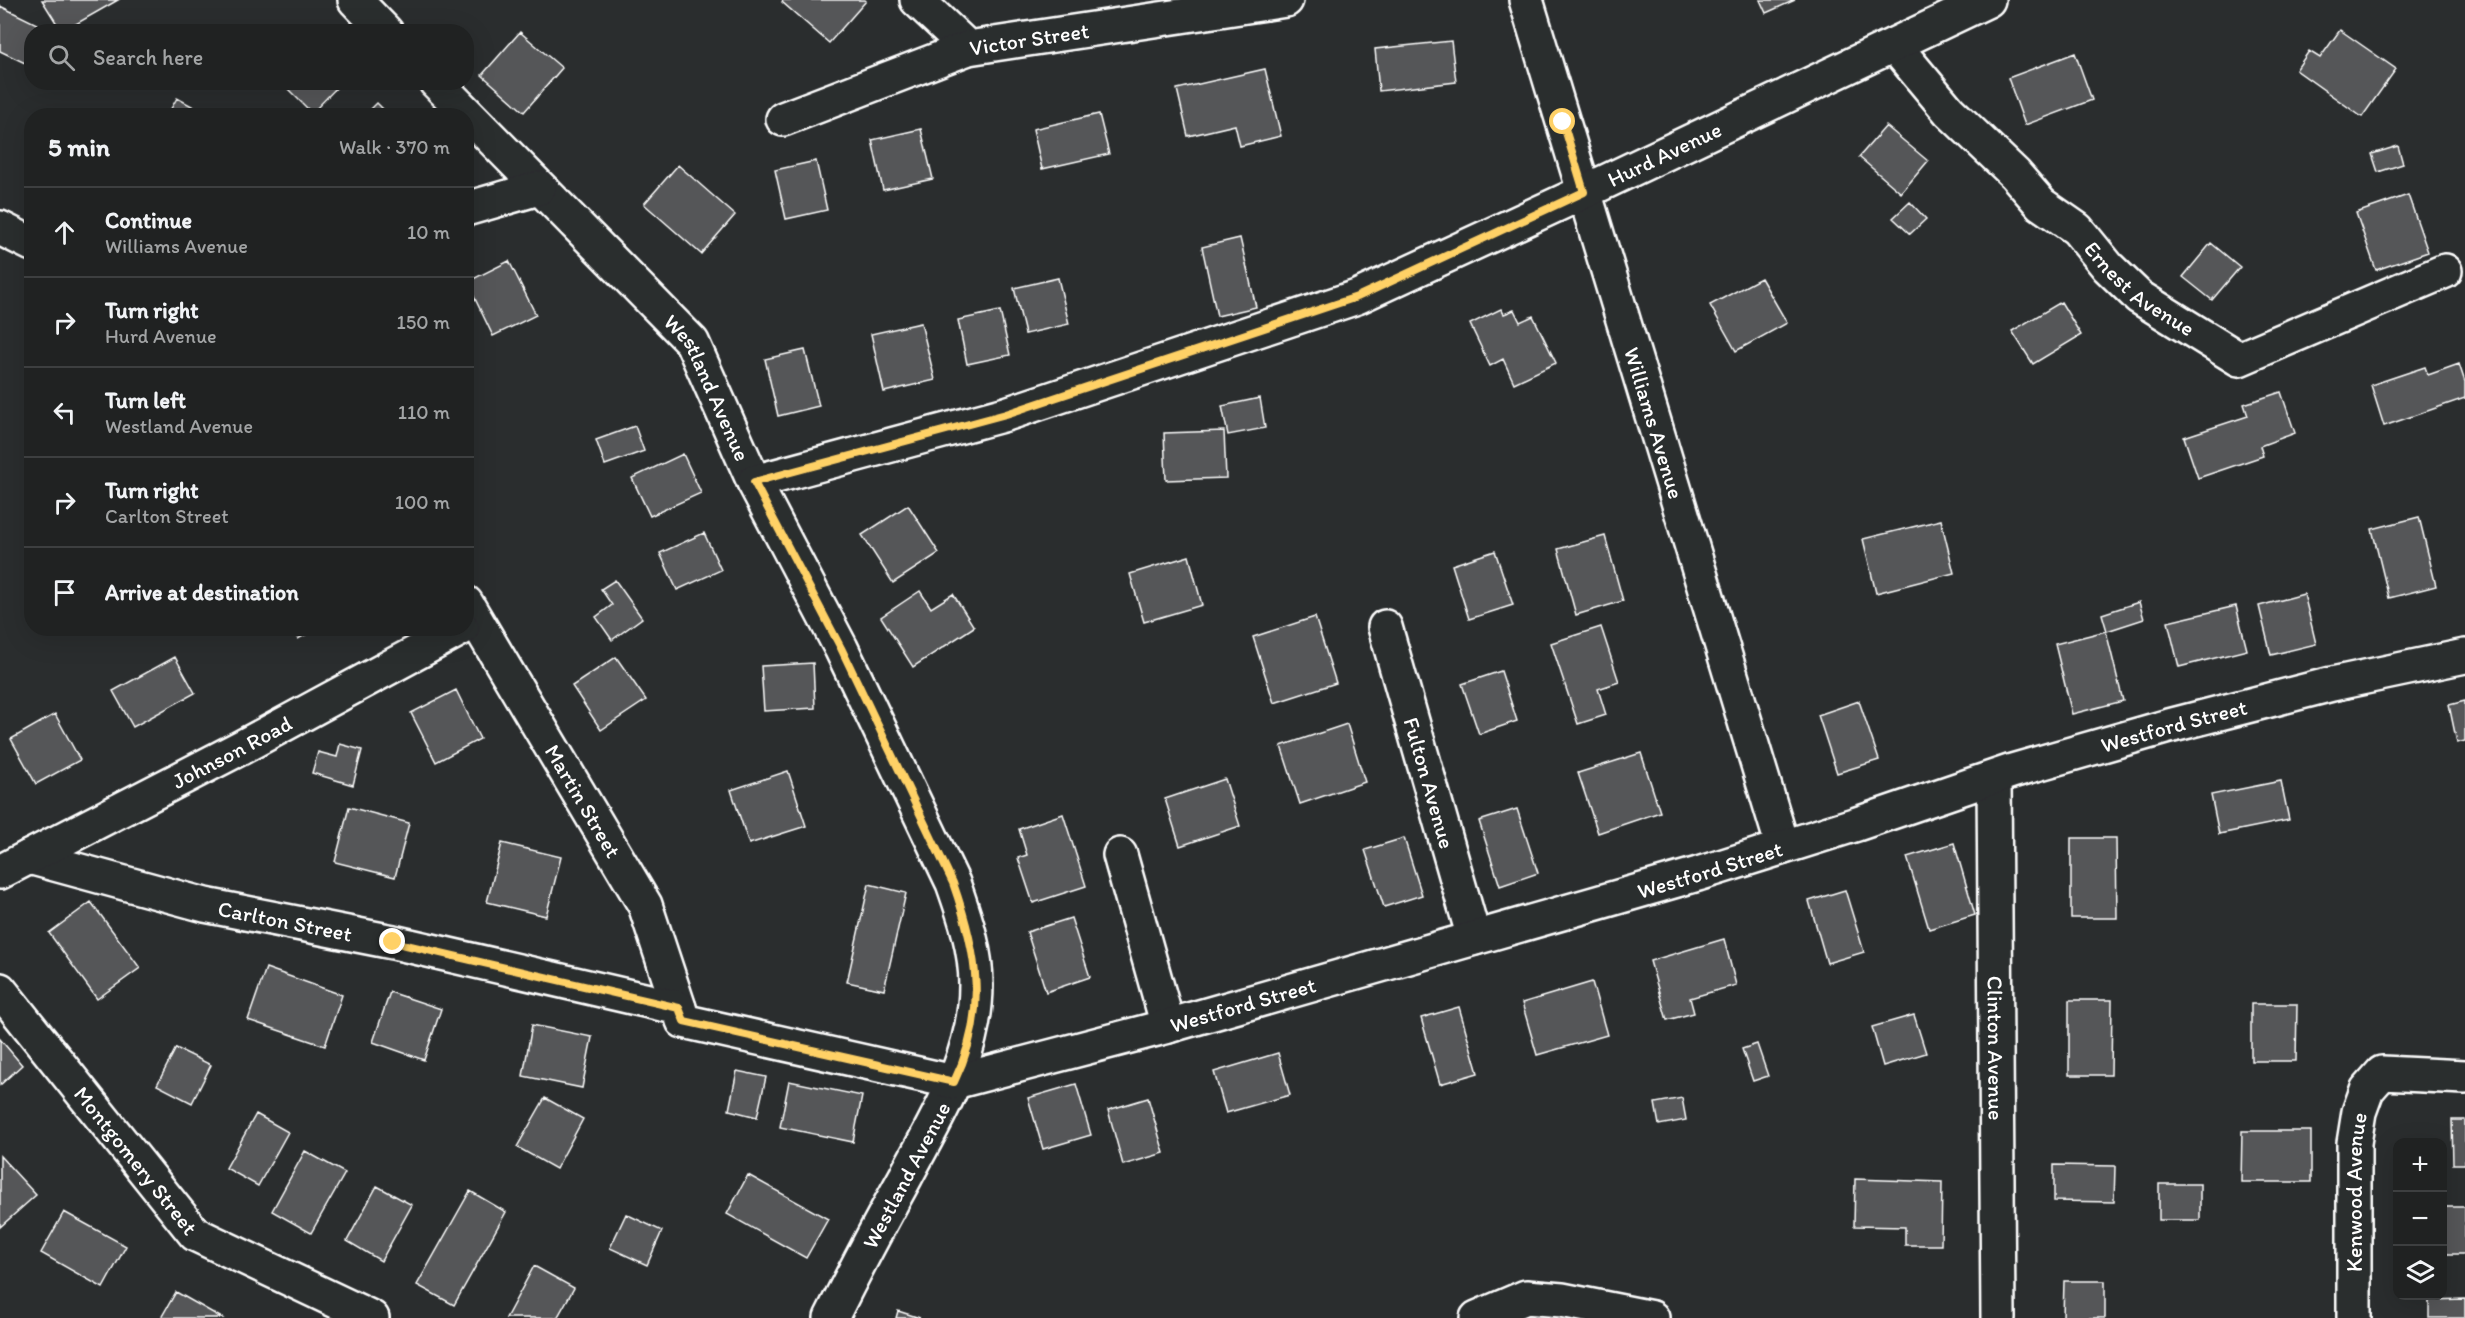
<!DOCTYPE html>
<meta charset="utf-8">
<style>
body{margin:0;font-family:Itim,sans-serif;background:#282a2a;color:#f1f3f6}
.controls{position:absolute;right:18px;bottom:18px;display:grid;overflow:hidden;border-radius:12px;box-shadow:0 6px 24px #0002}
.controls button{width:54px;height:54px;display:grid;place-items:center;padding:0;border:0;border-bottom:2px solid #3d3f40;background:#202222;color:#f1f3f6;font:30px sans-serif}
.stop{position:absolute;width:18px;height:18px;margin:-14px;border:4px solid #ffd166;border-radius:50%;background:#fff}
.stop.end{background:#ffd166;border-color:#fff;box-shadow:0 2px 6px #0008}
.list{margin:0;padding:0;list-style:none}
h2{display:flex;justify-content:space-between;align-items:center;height:78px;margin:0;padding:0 24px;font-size:26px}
h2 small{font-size:20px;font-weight:400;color:#a2a4a5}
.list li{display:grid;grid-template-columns:39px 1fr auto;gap:18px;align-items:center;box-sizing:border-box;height:90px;padding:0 24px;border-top:2px solid #3d3f40}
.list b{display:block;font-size:22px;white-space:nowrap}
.list p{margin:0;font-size:20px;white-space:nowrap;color:#a2a4a5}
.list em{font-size:20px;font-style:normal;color:#a2a4a5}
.icon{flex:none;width:33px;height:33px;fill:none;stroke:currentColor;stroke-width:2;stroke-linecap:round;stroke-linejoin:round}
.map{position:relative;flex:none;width:2465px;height:1318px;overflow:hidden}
.search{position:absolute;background:#202222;box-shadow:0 6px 24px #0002;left:24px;top:24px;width:450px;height:66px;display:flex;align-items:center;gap:15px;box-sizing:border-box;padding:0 21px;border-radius:24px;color:#a2a4a5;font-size:22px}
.panel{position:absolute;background:#202222;box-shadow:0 6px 24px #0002;left:24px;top:108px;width:450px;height:528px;border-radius:24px}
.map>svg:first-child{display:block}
</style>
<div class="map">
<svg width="2465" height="1318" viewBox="0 0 2465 1318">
<rect width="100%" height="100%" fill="#2a2d2e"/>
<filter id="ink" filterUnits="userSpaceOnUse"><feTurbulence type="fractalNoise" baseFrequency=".0167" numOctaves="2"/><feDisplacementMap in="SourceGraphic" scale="12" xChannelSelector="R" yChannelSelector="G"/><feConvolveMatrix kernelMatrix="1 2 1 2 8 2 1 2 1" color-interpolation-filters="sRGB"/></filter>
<g filter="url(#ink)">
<path fill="#555758" stroke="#fff" stroke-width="1.5" d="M42,0H118L62,32Z
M783,0H865L866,1L829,43L782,2Z
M1760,0H1795L1766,13Z
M0,6L43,27L41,32H32V50L25,63L0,51Z
M2340,30L2396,69L2362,117L2296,70L2309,51L2320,58Z
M520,32L562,68L524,112L482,75Z
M1451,41L1456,82L1379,91L1375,49Z
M2075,53L2092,100L2025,125L2008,78Z
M1265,69L1281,136L1240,146L1235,125L1188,136L1177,89Z
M281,82H342L312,113Z
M177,98L203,112L201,116H167Z
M377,103L390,116H364Z
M1099,114L1109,154L1042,169L1033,129Z
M1886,126L1928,161L1901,193L1859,157Z
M921,129L933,179L883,190L872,140Z
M2398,146L2403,164L2378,172L2372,154Z
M816,161L827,210L786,219L775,170Z
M678,165L735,215L701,254L644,204Z
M2408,195L2428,252L2376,270L2356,213Z
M1910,202L1926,219L1910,234L1893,218Z
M1240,238L1256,307L1217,316L1202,247Z
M2211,243L2240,267L2212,300L2183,277Z
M509,261L536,315L493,336L467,282Z
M1058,278L1069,324L1025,334L1014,288Z
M1761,278L1787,323L1736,351L1710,305Z
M2061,302L2081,335L2033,364L2012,331Z
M1501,309L1504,314L1514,310L1520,322L1533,316L1556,363L1514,383L1503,359L1490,366L1470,324Z
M1000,311L1010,355L967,364L958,320Z
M921,323L935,380L884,392L871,334Z
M805,350L819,406L778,416L765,359Z
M2459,364L2465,382V398L2384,426L2371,385L2425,367L2428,375Z
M2281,392L2295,433L2260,446L2263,456L2198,478L2184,437L2248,416L2244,404Z
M1260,398L1265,428L1228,435L1222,406Z
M635,426L644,451L605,465L596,440Z
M1224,431L1226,478L1166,480L1164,433Z
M683,454L701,493L650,516L632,478Z
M908,505L939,553L893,583L862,535Z
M2419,517L2436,586L2389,598L2372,529Z
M1941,520L1954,573L1876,593L1863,539Z
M704,533L721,570L677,590L660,553Z
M1605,536L1623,601L1576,615L1558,549Z
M1495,551L1513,605L1469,619L1452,565Z
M1189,556L1202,605L1144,622L1130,574Z
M615,580L642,618L612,640L596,617L612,605L601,589Z
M920,591L931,608L953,594L974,627L913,667L881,617Z
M2304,594L2316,644L2271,655L2259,606Z
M2139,602L2144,619L2107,631L2102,614Z
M2236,606L2247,650L2179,667L2168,622Z
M1315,617L1336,683L1274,703L1253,637Z
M1601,627L1619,682L1598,689L1606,715L1578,724L1551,643Z
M292,628H318L298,639Z
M2106,631L2123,701L2072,714L2055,644Z
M175,657L195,693L133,727L113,691Z
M616,657L646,700L601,730L572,686Z
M813,663L815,708L764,711L761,666Z
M1501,671L1517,721L1479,734L1462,684Z
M456,690L480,739L436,762L411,713Z
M1859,701L1879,760L1837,773L1818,715Z
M2465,701V741L2457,743L2449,705Z
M55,714L80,760L36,784L11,739Z
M1347,724L1365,782L1300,804L1281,746Z
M340,744L362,750L353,785L312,773L318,752L337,757Z
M1641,753L1660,812L1598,833L1578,773Z
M788,771L806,826L749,844L731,790Z
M1225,779L1240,826L1180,846L1165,799Z
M2281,781L2289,820L2219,834L2211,795Z
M349,807L409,823L395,877L335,862Z
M1517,809L1538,873L1500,886L1479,821Z
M1063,814L1086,886L1033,903L1018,858L1027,855L1019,829Z
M1404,838L1422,895L1384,907L1365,850Z
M2071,838H2116L2117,918H2071Z
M502,843L561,857L546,916L487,902Z
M1954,843L1975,915L1929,929L1907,857Z
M869,884L906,893L884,990L847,982Z
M1845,890L1864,952L1827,963L1809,901Z
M91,902L140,968L97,999L49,933Z
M1071,918L1090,977L1046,992L1027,932Z
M1724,939L1736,985L1690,998L1694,1013L1667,1020L1650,961Z
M266,968L342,995L325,1046L248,1020Z
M1592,982L1607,1035L1537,1055L1522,1003Z
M390,992L441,1009L424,1060L373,1042Z
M2069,1000H2112L2111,1075H2069Z
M2251,1004H2297L2296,1061H2251Z
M1459,1007L1478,1073L1440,1084L1421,1018Z
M1914,1015L1926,1053L1883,1066L1872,1027Z
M532,1025L592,1037L582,1088L523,1076Z
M0,1039L22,1065L0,1085Z
M1757,1044L1768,1076L1753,1081L1742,1049Z
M176,1048L211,1065L192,1103L157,1085Z
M1278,1053L1290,1095L1226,1113L1214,1072Z
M737,1071L766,1077L757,1117L729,1110Z
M789,1081L862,1096L853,1142L780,1127Z
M1076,1084L1091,1135L1043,1149L1028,1098Z
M545,1098L583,1119L556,1169L517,1147Z
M1148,1098L1164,1153L1123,1165L1108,1110Z
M1682,1098L1686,1120L1659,1125L1655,1103Z
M256,1114L288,1132L258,1186L226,1168Z
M2452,1120H2465V1164H2453Z
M2242,1131H2311V1182H2241Z
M305,1151L345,1173L311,1233L272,1211Z
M0,1156L36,1195L0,1227Z
M2054,1165L2115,1166L2114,1202L2054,1201Z
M748,1175L828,1219L806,1258L727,1214Z
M1855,1179L1942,1182L1941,1245H1905V1227L1854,1226Z
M2159,1184H2200V1220H2159Z
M377,1186L412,1205L381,1261L347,1241Z
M470,1191L506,1212L454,1305L417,1285Z
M2442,1207H2465V1254H2442Z
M64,1212L126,1246L103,1288L41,1253Z
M626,1214L662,1231L647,1265L610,1248Z
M534,1266L574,1288L557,1318H506Z
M2064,1281H2105V1318H2063Z
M176,1292L222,1318H161Z
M2465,1299V1318H2429V1300Z
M898,1311L920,1318H896Z"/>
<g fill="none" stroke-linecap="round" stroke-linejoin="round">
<defs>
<g id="minor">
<path d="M355,0L386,32"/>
<path d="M917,0L968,48"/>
<path id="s1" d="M1526,0L1783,847"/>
<path id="s2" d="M1894,45L1949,111L2015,174L2041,204L2077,229L2108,267L2139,297L2239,359L2445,271"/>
<path id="s3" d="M436,82L692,342L754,482L841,648L953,883C965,917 976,949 976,985C976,1057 938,1115 906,1176C880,1223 855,1270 831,1318"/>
<path id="s4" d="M783,119L968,48L1286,0"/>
<path d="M466,209L539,188"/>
<path d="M0,228L32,244"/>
<path id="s5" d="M754,482L1006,414L1357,297L1584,192L1988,0"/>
<path id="s6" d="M466,603L645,905L679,1008"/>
<path id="s7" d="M1385,627L1474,938"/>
<path id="s8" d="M1994,778L1998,1318"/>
<path d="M1120,855L1168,1026"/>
<path id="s9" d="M29,857L205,905L393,942L679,1008L683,1021L954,1082L1168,1026L1698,874L1857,824L2012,771L2169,726L2332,684L2465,656"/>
<path id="s10" d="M0,872L242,747L462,628"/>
<path id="s11" d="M0,990L195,1234L372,1318"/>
<path d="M1477,1318L1526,1297L1562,1300L1652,1318"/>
<path id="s12" d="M2354,1318V1143L2359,1112L2367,1090L2382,1073L2465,1077"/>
</g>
</defs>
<use href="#minor" stroke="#fff" stroke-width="38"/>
<use href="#minor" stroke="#2a2d2e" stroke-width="33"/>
</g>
</g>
<g fill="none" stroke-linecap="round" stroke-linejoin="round" filter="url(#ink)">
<path stroke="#ffd166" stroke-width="8" d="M393,942L679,1008L684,1021L954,1082C988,1012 978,954 953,883L841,648L754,482L1006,414L1357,297L1584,192L1563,122"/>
</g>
<g text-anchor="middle" stroke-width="4.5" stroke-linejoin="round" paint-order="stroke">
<g font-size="22" fill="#fff" stroke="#2a2d2e">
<text dy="8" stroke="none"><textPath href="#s4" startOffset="260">Victor Street</textPath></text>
<text dy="8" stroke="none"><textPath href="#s5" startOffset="970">Hurd Avenue</textPath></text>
<text dy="8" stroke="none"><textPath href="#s2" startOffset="348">Ernest Avenue</textPath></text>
<text dy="8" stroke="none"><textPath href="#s3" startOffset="412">Westland Avenue</textPath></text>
<text dy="8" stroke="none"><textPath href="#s1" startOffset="442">Williams Avenue</textPath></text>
<text dy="8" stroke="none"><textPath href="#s9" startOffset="2230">Westford Street</textPath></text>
<text dy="8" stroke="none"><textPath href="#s10" startOffset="261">Johnson Road</textPath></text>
<text dy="8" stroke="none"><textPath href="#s7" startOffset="162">Fulton Avenue</textPath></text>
<text dy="8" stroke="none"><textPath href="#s6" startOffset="230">Martin Street</textPath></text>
<text dy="8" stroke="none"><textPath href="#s9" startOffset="1744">Westford Street</textPath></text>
<text dy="8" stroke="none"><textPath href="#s9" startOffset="264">Carlton Street</textPath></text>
<text dy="8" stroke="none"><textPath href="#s9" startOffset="1258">Westford Street</textPath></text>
<text dy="8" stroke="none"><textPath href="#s8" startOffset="270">Clinton Avenue</textPath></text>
<text dy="8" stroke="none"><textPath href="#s11" startOffset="218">Montgomery Street</textPath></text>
<text transform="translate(906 1175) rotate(-62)" y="8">Westland Avenue</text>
<text dy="8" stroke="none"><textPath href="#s12" startOffset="126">Kenwood Avenue</textPath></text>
</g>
</g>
</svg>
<div class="controls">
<button>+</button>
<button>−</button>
<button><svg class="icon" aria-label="layers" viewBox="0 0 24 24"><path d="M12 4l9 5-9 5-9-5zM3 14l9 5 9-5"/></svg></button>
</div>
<div class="stop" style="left:1563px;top:122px"></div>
<div class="stop end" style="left:393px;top:942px"></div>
<div class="search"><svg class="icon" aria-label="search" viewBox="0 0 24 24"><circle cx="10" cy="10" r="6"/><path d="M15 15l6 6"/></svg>Search here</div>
<section class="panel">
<h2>5 min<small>Walk · 370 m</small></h2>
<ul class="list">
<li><svg class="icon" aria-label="ahead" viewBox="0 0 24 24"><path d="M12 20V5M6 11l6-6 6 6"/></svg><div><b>Continue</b><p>Williams Avenue</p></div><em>10 m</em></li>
<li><svg class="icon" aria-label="right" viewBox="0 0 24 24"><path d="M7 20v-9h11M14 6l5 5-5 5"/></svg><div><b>Turn right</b><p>Hurd Avenue</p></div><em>150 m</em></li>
<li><svg class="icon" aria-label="left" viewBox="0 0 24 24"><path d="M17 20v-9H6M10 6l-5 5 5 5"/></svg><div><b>Turn left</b><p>Westland Avenue</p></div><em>110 m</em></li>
<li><svg class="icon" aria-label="right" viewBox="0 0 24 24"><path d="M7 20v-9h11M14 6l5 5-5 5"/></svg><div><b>Turn right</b><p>Carlton Street</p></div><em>100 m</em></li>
<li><svg class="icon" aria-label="arrive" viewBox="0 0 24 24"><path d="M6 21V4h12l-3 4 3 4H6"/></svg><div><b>Arrive at destination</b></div></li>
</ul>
</section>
</div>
